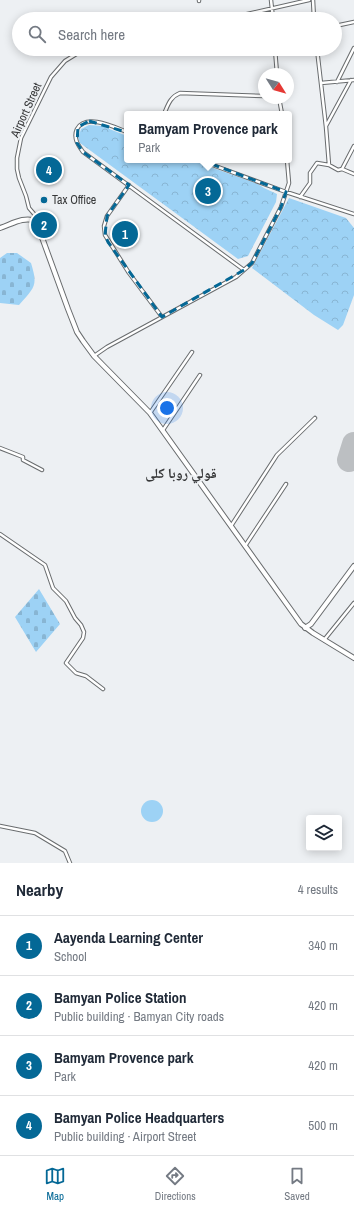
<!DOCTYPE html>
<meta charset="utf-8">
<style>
body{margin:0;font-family:"Archivo Narrow","Noto Naskh Arabic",sans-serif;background:#f6f6f7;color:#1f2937}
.controls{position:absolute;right:12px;bottom:12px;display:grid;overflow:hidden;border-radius:4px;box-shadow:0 2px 10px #0003}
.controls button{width:36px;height:36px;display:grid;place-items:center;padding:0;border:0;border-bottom:1px solid #e0e1e3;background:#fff;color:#1f2937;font:20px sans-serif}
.compass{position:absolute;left:258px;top:68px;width:36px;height:36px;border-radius:50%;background:#fff;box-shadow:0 2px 10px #0003;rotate:127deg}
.you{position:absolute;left:167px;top:408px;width:14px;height:14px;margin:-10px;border:3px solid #fff;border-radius:50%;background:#1a73e8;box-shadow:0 0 0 6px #1a73e833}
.badge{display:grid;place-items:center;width:26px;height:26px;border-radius:50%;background:#046896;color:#fff;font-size:13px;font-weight:700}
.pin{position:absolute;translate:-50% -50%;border:2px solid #fff;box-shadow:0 1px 4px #0006}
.popup{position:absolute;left:124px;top:111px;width:168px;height:52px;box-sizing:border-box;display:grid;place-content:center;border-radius:4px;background:#fff;filter:drop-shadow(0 1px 3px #0005);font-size:13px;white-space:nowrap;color:#747a83}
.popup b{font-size:15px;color:#1f2937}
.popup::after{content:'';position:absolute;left:50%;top:100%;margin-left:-8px;border:8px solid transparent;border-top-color:#fff}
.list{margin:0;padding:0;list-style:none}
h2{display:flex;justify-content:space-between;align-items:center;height:52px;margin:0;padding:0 16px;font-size:17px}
h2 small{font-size:13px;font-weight:400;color:#747a83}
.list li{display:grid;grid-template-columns:26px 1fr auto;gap:12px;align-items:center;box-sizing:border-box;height:60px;padding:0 16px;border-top:1px solid #e0e1e3}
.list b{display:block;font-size:15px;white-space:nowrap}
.list p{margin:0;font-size:13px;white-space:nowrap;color:#747a83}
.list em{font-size:13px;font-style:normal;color:#747a83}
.icon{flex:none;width:22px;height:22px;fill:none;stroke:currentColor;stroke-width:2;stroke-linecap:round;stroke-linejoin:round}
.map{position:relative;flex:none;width:354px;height:863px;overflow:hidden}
.search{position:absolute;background:#fff;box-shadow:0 2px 10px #0003;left:12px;right:12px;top:12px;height:44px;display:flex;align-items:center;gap:10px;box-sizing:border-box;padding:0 14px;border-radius:22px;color:#747a83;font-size:15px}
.sheet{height:292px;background:#fff}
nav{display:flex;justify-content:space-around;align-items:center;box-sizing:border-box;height:56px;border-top:1px solid #e0e1e3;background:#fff;font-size:11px;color:#747a83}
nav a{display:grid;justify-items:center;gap:2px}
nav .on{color:#046896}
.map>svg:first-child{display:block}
</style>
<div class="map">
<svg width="354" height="863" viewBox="0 0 354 863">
<defs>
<pattern id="cemetery-stones" width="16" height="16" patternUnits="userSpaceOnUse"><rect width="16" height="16" fill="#9dd2f5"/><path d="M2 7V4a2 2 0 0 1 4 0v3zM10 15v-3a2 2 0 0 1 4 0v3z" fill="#88b5d3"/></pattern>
<pattern id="park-crowns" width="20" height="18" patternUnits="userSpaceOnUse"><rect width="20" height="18" fill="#9dd2f5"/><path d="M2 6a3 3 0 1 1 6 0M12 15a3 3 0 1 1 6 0" fill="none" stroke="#88b5d3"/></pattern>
</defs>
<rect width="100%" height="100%" fill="#edf0f3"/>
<path fill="#9dd2f5" d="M141 811a11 11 0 1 1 22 0a11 11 0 1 1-22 0Z"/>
<path fill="url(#cemetery-stones)" d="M7,253H17L31,263C38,286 35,287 19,305L0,303V258Z
M39,589L60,624L36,652L15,617Z"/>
<path fill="url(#park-crowns)" d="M89,125L102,126L127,136V160H191L258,184L264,188L277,194L276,202L248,256L238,259L80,143L78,138L81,129Z
M289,198L346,218L354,228V295L343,325L338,330L314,315L252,268Z"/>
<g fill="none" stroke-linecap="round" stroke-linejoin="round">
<path stroke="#bcbfc2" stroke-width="24" d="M349,460L354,444"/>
<defs>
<path id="street" d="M199,0V1
M271,0L273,19
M313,0L314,19
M225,19L309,0
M335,26L354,22
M275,49L277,74
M337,82L354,48
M321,83L354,80
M279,98L282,114
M164,114C168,105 170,97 180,93L264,96
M326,126L351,80
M127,132C114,127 86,113 77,129C73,138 78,145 83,152L244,270
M199,160L286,192L354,214
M329,165L338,170L342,169L354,174
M342,169L354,146
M129,185L107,216L104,226L105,235L129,273L162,317
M300,197L310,183V173L317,163L329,165L326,127L317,49
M36,221L37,218L35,215L29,208L26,196L19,178L17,169V158L21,138L51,77L65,61L78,53L92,49
M94,356L107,347L236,277L252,263L281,207L289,183L287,160
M150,413L192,352
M163,430L200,375
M0,448L23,457V460L42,470
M231,526L277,455L315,418
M0,534L45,565L53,588L66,601L75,618L81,625L84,632L83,638L66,663L76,673L86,676L103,689
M245,546L286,484
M324,640L354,603
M0,826L35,833L65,851L70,863"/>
<path id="secondary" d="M0,228C12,224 24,216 36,221L68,309L77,332L83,341L94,356L150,413L301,624L313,633L354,658
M305,628L311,624L354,566"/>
</defs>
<use href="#street" stroke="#696c6e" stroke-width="4.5"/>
<use href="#secondary" stroke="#696c6e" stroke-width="6"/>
<use href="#street" stroke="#fff" stroke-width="2.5"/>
<use href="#secondary" stroke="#fff" stroke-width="4"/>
</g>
<path fill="none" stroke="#046896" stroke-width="3" stroke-dasharray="8 5" stroke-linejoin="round" d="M89,121L126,132L286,192L281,207L252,263L244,270L162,317L108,242L105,235L107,216L129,185L83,152L77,143L78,127Z"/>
<circle fill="#046896" stroke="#edf0f3" stroke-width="1.5" cx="44" cy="200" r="4"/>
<g text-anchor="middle" stroke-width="4" stroke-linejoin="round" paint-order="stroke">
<g font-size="12" fill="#373839" stroke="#edf0f3">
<text transform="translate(26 110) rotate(-66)" y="4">Airport Street</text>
</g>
<g font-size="12" fill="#373839" stroke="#edf0f3" text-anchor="start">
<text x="52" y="204">Tax Office</text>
</g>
<g font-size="14" font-weight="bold" fill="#373839" stroke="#edf0f3">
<text x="181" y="478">قولي روبا کلی</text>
</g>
</g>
</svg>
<div class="controls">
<button><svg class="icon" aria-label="layers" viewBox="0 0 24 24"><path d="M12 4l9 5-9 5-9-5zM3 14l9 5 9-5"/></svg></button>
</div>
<svg class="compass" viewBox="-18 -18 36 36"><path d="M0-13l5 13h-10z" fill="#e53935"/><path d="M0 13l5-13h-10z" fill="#747a83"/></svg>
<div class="you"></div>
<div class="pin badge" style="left:125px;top:234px">1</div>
<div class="pin badge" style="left:44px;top:225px">2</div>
<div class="pin badge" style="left:208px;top:191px">3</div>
<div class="popup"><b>Bamyam Provence park</b>Park</div>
<div class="pin badge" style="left:49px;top:170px">4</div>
<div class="search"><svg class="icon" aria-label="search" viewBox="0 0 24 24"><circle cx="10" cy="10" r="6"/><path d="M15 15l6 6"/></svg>Search here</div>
</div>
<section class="sheet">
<h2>Nearby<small>4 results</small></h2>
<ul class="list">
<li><span class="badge">1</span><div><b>Aayenda Learning Center</b><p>School</p></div><em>340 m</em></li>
<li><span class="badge">2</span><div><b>Bamyan Police Station</b><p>Public building · Bamyan City roads</p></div><em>420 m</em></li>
<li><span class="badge">3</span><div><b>Bamyam Provence park</b><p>Park</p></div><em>420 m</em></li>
<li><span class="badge">4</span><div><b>Bamyan Police Headquarters</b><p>Public building · Airport Street</p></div><em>500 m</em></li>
</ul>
</section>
<nav>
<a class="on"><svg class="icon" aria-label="map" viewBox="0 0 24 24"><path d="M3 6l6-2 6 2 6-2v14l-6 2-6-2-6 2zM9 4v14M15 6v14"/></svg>Map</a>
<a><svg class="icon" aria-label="directions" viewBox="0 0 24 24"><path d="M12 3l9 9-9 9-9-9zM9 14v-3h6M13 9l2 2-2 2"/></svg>Directions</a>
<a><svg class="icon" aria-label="saved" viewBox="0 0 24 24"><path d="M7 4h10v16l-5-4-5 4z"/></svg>Saved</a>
</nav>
